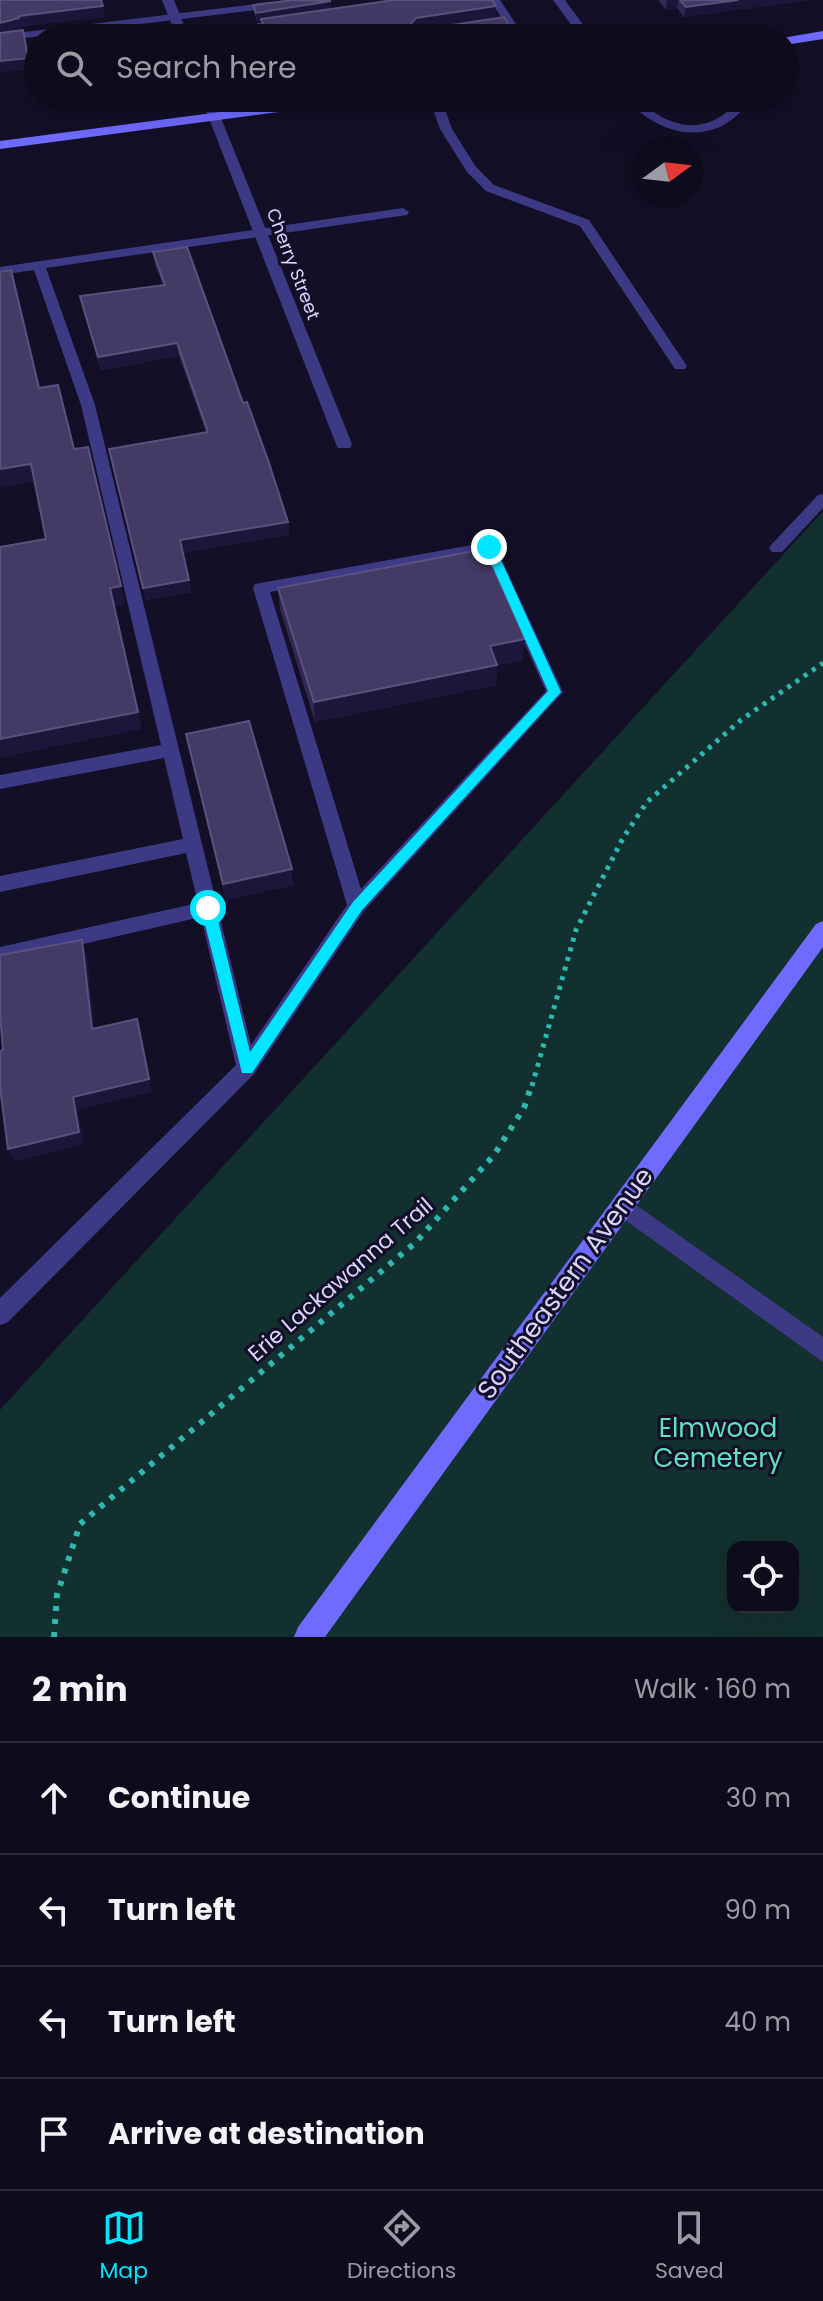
<!DOCTYPE html>
<meta charset="utf-8">
<style>
body{margin:0;font-family:Poppins,sans-serif;background:#1c1929;color:#f1f3f6}
.controls{position:absolute;right:24px;bottom:24px;display:grid;overflow:hidden;border-radius:16px;box-shadow:0 8px 32px #0002}
.controls button{width:72px;height:72px;display:grid;place-items:center;padding:0;border:0;border-bottom:2px solid #2e2b3b;background:#0e0b1c;color:#f1f3f6;font:40px sans-serif}
.compass{position:absolute;left:631px;top:136px;width:72px;height:72px;border-radius:50%;background:#0e0b1c;box-shadow:0 8px 32px #0002;rotate:75deg}
.stop{position:absolute;width:24px;height:24px;margin:-18px;border:6px solid #00e5ff;border-radius:50%;background:#fff}
.stop.end{background:#00e5ff;border-color:#fff;box-shadow:0 2px 8px #0008}
.list{margin:0;padding:0;list-style:none}
h2{display:flex;justify-content:space-between;align-items:center;height:104px;margin:0;padding:0 32px;font-size:34px}
h2 small{font-size:26px;font-weight:400;color:#9b9ba3}
.list li{display:grid;grid-template-columns:52px 1fr auto;gap:24px;align-items:center;box-sizing:border-box;height:112px;padding:0 32px;border-top:2px solid #2e2b3b}
.list b{display:block;font-size:30px;white-space:nowrap}
.list em{font-size:26px;font-style:normal;color:#9b9ba3}
.icon{flex:none;width:44px;height:44px;fill:none;stroke:currentColor;stroke-width:2;stroke-linecap:round;stroke-linejoin:round}
.map{position:relative;flex:none;width:823px;height:1637px;overflow:hidden}
.search{position:absolute;background:#0e0b1c;box-shadow:0 8px 32px #0002;left:24px;right:24px;top:24px;height:88px;display:flex;align-items:center;gap:20px;box-sizing:border-box;padding:0 28px;border-radius:44px;color:#9b9ba3;font-size:30px}
.sheet{height:552px;background:#0e0b1c}
nav{display:flex;justify-content:space-around;align-items:center;box-sizing:border-box;height:112px;border-top:2px solid #2e2b3b;background:#0e0b1c;font-size:22px;color:#9b9ba3}
nav a{display:grid;justify-items:center;gap:4px}
nav .on{color:#00e5ff}
.map>svg:first-child{display:block}
</style>
<div class="map">
<svg width="823" height="1637" viewBox="0 0 823 1637">
<rect width="100%" height="100%" fill="#130f26"/>
<path fill="#12302f" fill-rule="evenodd" d="M823,511V1637H0V1410ZM733,1547H793V1607H733Z"/>
<g fill="none" stroke-linecap="round" stroke-linejoin="round">
<path stroke="#2fb8b0" stroke-width="5" stroke-dasharray="4 6" stroke-linecap="butt" d="M532,1086L576,930L623,838L647,802L741,720L823,663"/>
<path stroke="#2fb8b0" stroke-width="6" stroke-dasharray="5 8" stroke-linecap="butt" d="M54,1637L57,1595L80,1524L415,1243L494,1155L524,1108L532,1084"/>
<path fill="#3d3a85" fill-rule="evenodd" d="M288,0H319L314,3L0,41V35Z
M490,0H500L516,24L515,26L482,30V26L504,22Z
M284,19L288,20V24L265,28L250,35L251,38H241L239,34L258,23Z
M429,98H441L452,129L476,167L494,185L589,220L687,366L685,369H675L580,226L486,191L467,172L440,129Z
M626,98H638C665,127 703,137 732,107L730,98H742L744,108C711,148 656,135 626,98Z
M403,208L409,212L407,215L46,268L95,405L251,1045L347,905L253,588L255,584L489,542L494,543L563,692L364,911L254,1074L8,1322L0,1325V1298L236,1065L201,917L0,963V947L198,903L186,853L0,892V876L183,839L164,758L0,789V775L161,745L81,405L34,270L0,275V267ZM484,553L546,691L361,889L270,592Z
M823,494V508L782,552H772L769,548L772,544L818,495Z
M622,1195L823,1337V1362L614,1212L611,1205L614,1198Z"/>
<path fill="#3d3a85" fill-rule="evenodd" d="M162,0H174L189,38H177Z
M553,0H565L593,38H581Z
M201,98H213L352,444L350,448H338L336,444Z"/>
<path fill="#6f6bff" fill-rule="evenodd" d="M823,31V39L785,45V38H782Z
M326,98H361L355,102L0,149V141Z
M823,921V947L325,1637H294L298,1627L816,924Z"/>
</g>
<path fill="#312854" d="M658,0H810L684,17L677,8L666,10Z
M253,5L331,9L496,6V18L510,27V38H264L262,33L261,21H257L254,13Z
M153,252L243,403L288,522L289,535L183,553L191,592L146,600L109,449L206,432L179,356L101,370L83,309L80,296L163,285L155,265Z
M278,588L523,660L497,665L496,685L315,722L280,609Z
M186,734L293,885L226,900L189,751Z"/>
<path fill="#1d163a" d="M667,0H678L677,8L666,10Z
M738,0H810L684,17L686,7Z
M331,1V9L257,21L256,13Z
M103,6L105,17L21,27L22,29L0,34V23L19,16Z
M496,6V20L416,32L409,26L416,18Z
M510,27V38H450L502,28Z
M28,58L30,69L0,73V61Z
M177,343L179,356L101,370L98,357Z
M31,464L35,482L0,488V469Z
M288,522L289,535L182,553L180,540Z
M189,580L191,592L146,600L143,588Z
M121,586L125,604L114,606L110,588Z
M525,639L523,660L488,666L490,646Z
M497,665L496,685L315,722L314,702Z
M138,712L142,729L0,758V739Z
M292,869L293,885L226,900L223,884Z
M82,940L87,954L96,1043L92,1029Z
M137,1019L152,1092L78,1110L84,1144L14,1162L8,1149Z"/>
<path fill="#433a66" stroke="#5a527e" stroke-width="2" d="M0,0H101L103,6L19,16V18L0,23Z
M294,0L331,1L256,13L253,5Z
M394,0H492L496,6L416,18L409,26L439,27L504,17L510,27L502,28L504,31L450,38H269L261,19Z
M680,0H738L686,7Z
M23,30L28,58L0,61V33Z
M187,247L243,403L247,402L268,460L288,522L180,540L189,580L143,588L109,449L208,432L177,343L98,357L80,296L165,285L153,252Z
M11,270L39,388L58,385L74,449L88,447L121,586L110,588L138,712L0,739V547L46,539L31,464L0,469V272Z
M485,549L525,639L490,646L497,665L314,702L278,588Z
M249,721L292,869L223,884L186,734Z
M82,940L92,1029L137,1019L149,1079L73,1097L79,1132L8,1149L0,1087V1051L3,1050L0,1014V955Z"/>
<path fill="#00e5ff" d="M489,543L495,547L561,692L362,910L252,1073H242L201,908L203,904H213L215,908L250,1052L353,902L548,691L484,547Z"/>
<g text-anchor="middle" stroke-width="6" stroke-linejoin="round" paint-order="stroke">
<g font-size="18" fill="#d9d4ff" stroke="#130f26">
<text transform="translate(293 264) rotate(69)" y="6">Cherry Street</text>
</g>
<g font-size="22" fill="#d9d4ff" stroke="#130f26">
<text transform="translate(340 1279) rotate(-41)" y="8">Erie Lackawanna Trail</text>
</g>
<g font-size="26" fill="#d9d4ff" stroke="#130f26">
<text transform="translate(565 1283) rotate(-54)" y="9">Southeastern Avenue</text>
</g>
<g font-size="26" fill="#5fe0c0" stroke="#130f26">
<text x="718" y="1437">Elmwood<tspan x="718" dy="30">Cemetery</tspan></text>
</g>
</g>
</svg>
<div class="controls">
<button><svg class="icon" aria-label="locate" viewBox="0 0 24 24"><circle cx="12" cy="12" r="6"/><path d="M12 2v4M12 18v4M2 12h4M18 12h4"/></svg></button>
</div>
<svg class="compass" viewBox="-18 -18 36 36"><path d="M0-13l5 13h-10z" fill="#e53935"/><path d="M0 13l5-13h-10z" fill="#9b9ba3"/></svg>
<div class="stop" style="left:208px;top:908px"></div>
<div class="stop end" style="left:489px;top:547px"></div>
<div class="search"><svg class="icon" aria-label="search" viewBox="0 0 24 24"><circle cx="10" cy="10" r="6"/><path d="M15 15l6 6"/></svg>Search here</div>
</div>
<section class="sheet">
<h2>2 min<small>Walk · 160 m</small></h2>
<ul class="list">
<li><svg class="icon" aria-label="ahead" viewBox="0 0 24 24"><path d="M12 20V5M6 11l6-6 6 6"/></svg><div><b>Continue</b></div><em>30 m</em></li>
<li><svg class="icon" aria-label="left" viewBox="0 0 24 24"><path d="M17 20v-9H6M10 6l-5 5 5 5"/></svg><div><b>Turn left</b></div><em>90 m</em></li>
<li><svg class="icon" aria-label="left" viewBox="0 0 24 24"><path d="M17 20v-9H6M10 6l-5 5 5 5"/></svg><div><b>Turn left</b></div><em>40 m</em></li>
<li><svg class="icon" aria-label="arrive" viewBox="0 0 24 24"><path d="M6 21V4h12l-3 4 3 4H6"/></svg><div><b>Arrive at destination</b></div></li>
</ul>
</section>
<nav>
<a class="on"><svg class="icon" aria-label="map" viewBox="0 0 24 24"><path d="M3 6l6-2 6 2 6-2v14l-6 2-6-2-6 2zM9 4v14M15 6v14"/></svg>Map</a>
<a><svg class="icon" aria-label="directions" viewBox="0 0 24 24"><path d="M12 3l9 9-9 9-9-9zM9 14v-3h6M13 9l2 2-2 2"/></svg>Directions</a>
<a><svg class="icon" aria-label="saved" viewBox="0 0 24 24"><path d="M7 4h10v16l-5-4-5 4z"/></svg>Saved</a>
</nav>
